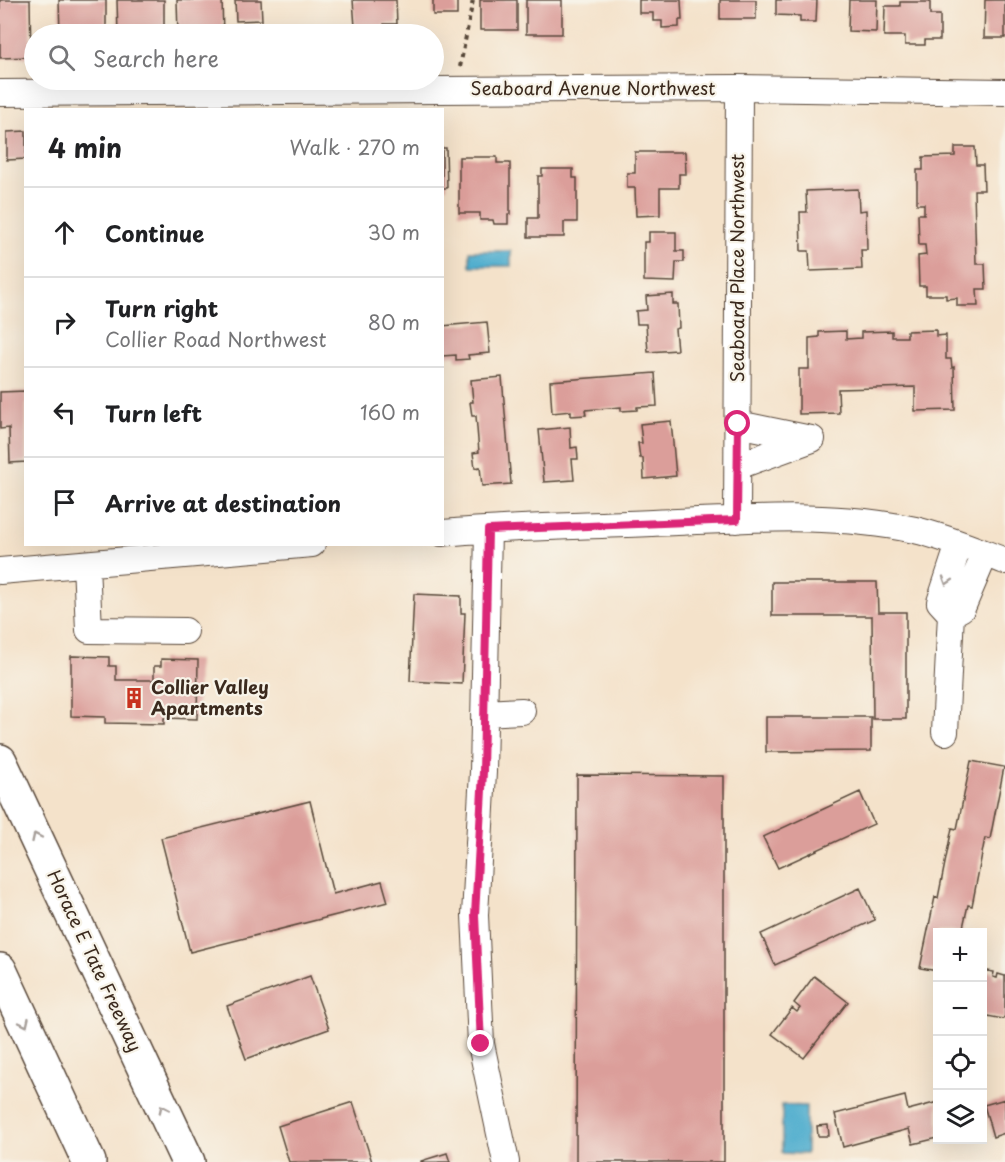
<!DOCTYPE html>
<meta charset="utf-8">
<style>
body{margin:0;font-family:"Playpen Sans",sans-serif;background:#f2f2f2;color:#202124}
.controls{position:absolute;right:18px;bottom:18px;display:grid;overflow:hidden;border-radius:0px;box-shadow:0 6px 24px #0002}
.controls button{width:54px;height:54px;display:grid;place-items:center;padding:0;border:0;border-bottom:2px solid #e0e0e0;background:#fff;color:#202124;font:30px sans-serif}
.stop{position:absolute;width:18px;height:18px;margin:-14px;border:4px solid #db2777;border-radius:50%;background:#fff}
.stop.end{background:#db2777;border-color:#fff;box-shadow:0 2px 6px #0008}
.list{margin:0;padding:0;list-style:none}
h2{display:flex;justify-content:space-between;align-items:center;height:78px;margin:0;padding:0 24px;font-size:26px}
h2 small{font-size:20px;font-weight:400;color:#757577}
.list li{display:grid;grid-template-columns:39px 1fr auto;gap:18px;align-items:center;box-sizing:border-box;height:90px;padding:0 24px;border-top:2px solid #e0e0e0}
.list b{display:block;font-size:22px;white-space:nowrap}
.list p{margin:0;font-size:20px;white-space:nowrap;color:#757577}
.list em{font-size:20px;font-style:normal;color:#757577}
.icon{flex:none;width:33px;height:33px;fill:none;stroke:currentColor;stroke-width:2;stroke-linecap:round;stroke-linejoin:round}
.map{position:relative;flex:none;width:1005px;height:1162px;overflow:hidden}
.search{position:absolute;background:#fff;box-shadow:0 6px 24px #0002;left:24px;top:24px;width:420px;height:66px;display:flex;align-items:center;gap:15px;box-sizing:border-box;padding:0 21px;border-radius:33px;color:#757577;font-size:22px}
.panel{position:absolute;background:#fff;box-shadow:0 6px 24px #0002;left:24px;top:108px;width:420px;height:438px;border-radius:0px}
.map>svg:first-child{display:block}
</style>
<div class="map">
<svg width="1005" height="1162" viewBox="0 0 1005 1162">
<rect width="100%" height="100%" fill="#f7f3e8"/>
<filter id="ink" filterUnits="userSpaceOnUse"><feTurbulence type="fractalNoise" baseFrequency=".0167" numOctaves="2"/><feDisplacementMap in="SourceGraphic" scale="12" xChannelSelector="R" yChannelSelector="G"/><feConvolveMatrix kernelMatrix="1 2 1 2 8 2 1 2 1" color-interpolation-filters="sRGB"/></filter>
<filter id="wash" filterUnits="userSpaceOnUse"><feTurbulence type="fractalNoise" baseFrequency=".008" numOctaves="4" result="noise"/><feDisplacementMap in="SourceGraphic" scale="24" xChannelSelector="R" yChannelSelector="G"/><feGaussianBlur stdDeviation="1.35" result="paint"/><feColorMatrix in="noise" values="0 0 0 0 0 0 0 0 0 0 0 0 0 0 0 0 0 1.4 0 .05"/><feComposite in="paint" operator="in"/></filter>
<g filter="url(#wash)">
<rect width="100%" height="100%" fill="#f4e2ca"/>
<path fill="#50adce" stroke="#466c76" stroke-width="1.5" d="M470,251H511V266H470Z
M782,1105L806,1106V1154L782,1153Z"/>
<g id="blocks">
<path fill="#db9e9a" d="M0,0H30L31,57L0,58Z
M59,0H106V34H60Z
M117,0H164V34H118Z
M177,0H222L223,34H178Z
M235,0H261L262,20L236,21Z
M353,0H396L397,24H384V34H365V26L355,27Z
M433,0H457V15H433Z
M480,0H517V30H480Z
M526,0H562V34H526Z
M639,0H681L682,20H679V27L662,28V21H653V13H639Z
M720,0H756V19H720Z
M776,0H817L816,22H800V16L776,15Z
M849,0H877L876,32L848,31Z
M985,0H1005V38H984Z
M900,2H930V15H940V40H925V45H905V36H884L885,6H900Z
M26,131V159L7,160V132Z
M955,147H975L976,165H983L984,190H974L976,264H985L986,289H977L978,306H957V298L946,299V295H926V286H919L918,256L926,255L925,245H919L918,214H924V204H917V170H923V157L955,156Z
M442,148H446L447,188H442Z
M635,152H685L686,174H679V188H660V215L636,216L635,188H627V173H635Z
M459,157H497V163H510V214H508V224H494L493,220H480V213H459Z
M542,169H573V178H577V222H564V237H528V218H538V176H542Z
M858,189L859,211L866,210L867,250H861L862,269L810,271L809,251H801L800,212H807L806,191Z
M649,232H676V251H684V262H676L675,282L644,281V242H649Z
M673,294V304H678L679,328L675,329L677,350L648,352L646,324H637L636,311L647,310L646,296Z
M487,322L490,353L468,355L469,359L456,360V355L442,356V326Z
M936,330V336L946,335V359H951L952,368L954,367L955,410L915,411V387L838,389L839,413L799,414V369H809V338L819,337V332L846,331V339L861,338V332L892,331V337H907V331Z
M655,373L657,406L637,407V410L621,411V407L585,410L586,415L571,416V411L552,413L550,381Z
M502,377L511,484L482,486L480,467L475,468L473,453L479,452L476,416H472L470,402H473L471,380Z
M26,391V462L10,463L9,428L0,429V392Z
M671,421L676,476L644,479L643,458H640L638,443H642L640,424Z
M570,427L571,448L577,447L578,459H572L574,480L544,482L539,430Z
M772,582H877L878,612H906V719H873L872,616H772Z
M414,594L461,596V613H465L462,684L410,681Z
M71,656L109,657V666H116V680H154V666H161V659L198,660L197,719L164,718V724L105,723V717L71,716Z
M766,717H871V751L766,752Z
M971,761L1004,767L990,839L985,838L972,906L968,905L962,932H938V971L920,968L935,897L938,898L952,828L957,829Z
M577,775L724,776V1162H576Z
M860,792L874,824L778,868L763,837Z
M310,801L333,894L382,881L388,902L190,952L161,838Z
M860,888L875,920L775,965L761,934Z
M982,970L994,972L993,977L997,978L998,974L1005,976V1016L1003,1019L982,1015Z
M310,976L329,1029L246,1059L227,1006Z
M814,976L848,1002L804,1058L772,1034L792,1008L797,1012L800,1008L794,1003Z
M905,1096L908,1110L938,1102V1138L913,1144L909,1129L843,1147L835,1114Z
M1005,1099V1133L993,1137L984,1105Z
M353,1102L372,1162H289L278,1126Z
M828,1125L829,1136H818L817,1126Z
M447,1153L450,1162H421V1161Z"/>
</g>
</g>
<g filter="url(#ink)">
<use href="#blocks" fill-opacity="0" stroke="#574638" stroke-width="1.5"/>
<g fill="none" stroke-linecap="round" stroke-linejoin="round">
<defs>
<path id="minor" d="M0,93L739,88L1005,92
M738,424L811,439
M738,466L812,439
M737,520L739,88
M488,530L483,772L475,915L481,1044L506,1162
M442,533C512,527 582,526 652,523C739,520 829,511 915,530C945,537 976,550 1005,561
M86,564L89,630L185,631
M0,571L312,544
M951,614L962,608L985,554
M484,713L522,711
M945,732L951,614L940,602L959,544"/>
<path id="highway" d="M0,761L188,1162
M0,970L89,1162"/>
</defs>
<use href="#minor" stroke="#574638" stroke-width="28"/>
<use href="#highway" stroke="#574638" stroke-width="36"/>
<path stroke="#574638" stroke-width="4" stroke-dasharray="4.5 4.5" stroke-linecap="butt" d="M460,67L473,0"/>
<use href="#minor" stroke="#fff" stroke-width="26"/>
<use href="#highway" stroke="#fff" stroke-width="33"/>
</g>
<defs><path id="oneway-chevron" d="M-2-3.5L2.5 0L-2 3.5" fill="none" stroke-width="1.6" stroke-linecap="round" stroke-linejoin="round" transform="scale(1.5)"/></defs>
<g stroke="#a79f9a">
<use href="#oneway-chevron" transform="translate(947 581) rotate(108)"/>
<use href="#oneway-chevron" transform="translate(36 837) rotate(-115)"/>
<use href="#oneway-chevron" transform="translate(25 1023) rotate(65)"/>
<use href="#oneway-chevron" transform="translate(163 1109) rotate(-115)"/>
</g>
</g>
<g fill="none" stroke-linecap="round" stroke-linejoin="round" filter="url(#ink)">
<path stroke="#db2777" stroke-width="8" d="M481,1044L475,915L483,772L488,530L737,520L738,424"/>
</g>
<defs>
<symbol id="building-bare" viewBox="-9 -9 18 18"><path d="M-4-6H4V6H1V3H-1V6H-4ZM-2.5-4.3h1.7v1.8h-1.7ZM.8-4.3h1.7v1.8H.8ZM-2.5-1h1.7V.8h-1.7ZM.8-1h1.7V.8H.8Z" fill="#c8321e" stroke="#f7f3e8" stroke-width="2.5" paint-order="stroke"/></symbol>
</defs>
<g fill-rule="evenodd">
<use href="#building-bare" x="119" y="683" width="30" height="30"/>
</g>
<g text-anchor="middle" stroke-width="4.5" stroke-linejoin="round" paint-order="stroke">
<g font-size="18" fill="#3b2a1e" stroke="#f7f3e8">
<text x="593" y="95">Seaboard Avenue Northwest</text>
<text transform="translate(738 268) rotate(-90)" y="6">Seaboard Place Northwest</text>
<text transform="translate(94 961) rotate(65)" y="6">Horace E Tate Freeway</text>
</g>
<g font-size="18" font-weight="bold" fill="#3b2a1e" stroke="#f7f3e8" text-anchor="start">
<text x="151" y="694">Collier Valley<tspan x="151" dy="21">Apartments</tspan></text>
</g>
</g>
</svg>
<div class="controls">
<button>+</button>
<button>−</button>
<button><svg class="icon" aria-label="locate" viewBox="0 0 24 24"><circle cx="12" cy="12" r="6"/><path d="M12 2v4M12 18v4M2 12h4M18 12h4"/></svg></button>
<button><svg class="icon" aria-label="layers" viewBox="0 0 24 24"><path d="M12 4l9 5-9 5-9-5zM3 14l9 5 9-5"/></svg></button>
</div>
<div class="stop" style="left:738px;top:424px"></div>
<div class="stop end" style="left:481px;top:1044px"></div>
<div class="search"><svg class="icon" aria-label="search" viewBox="0 0 24 24"><circle cx="10" cy="10" r="6"/><path d="M15 15l6 6"/></svg>Search here</div>
<section class="panel">
<h2>4 min<small>Walk · 270 m</small></h2>
<ul class="list">
<li><svg class="icon" aria-label="ahead" viewBox="0 0 24 24"><path d="M12 20V5M6 11l6-6 6 6"/></svg><div><b>Continue</b></div><em>30 m</em></li>
<li><svg class="icon" aria-label="right" viewBox="0 0 24 24"><path d="M7 20v-9h11M14 6l5 5-5 5"/></svg><div><b>Turn right</b><p>Collier Road Northwest</p></div><em>80 m</em></li>
<li><svg class="icon" aria-label="left" viewBox="0 0 24 24"><path d="M17 20v-9H6M10 6l-5 5 5 5"/></svg><div><b>Turn left</b></div><em>160 m</em></li>
<li><svg class="icon" aria-label="arrive" viewBox="0 0 24 24"><path d="M6 21V4h12l-3 4 3 4H6"/></svg><div><b>Arrive at destination</b></div></li>
</ul>
</section>
</div>
